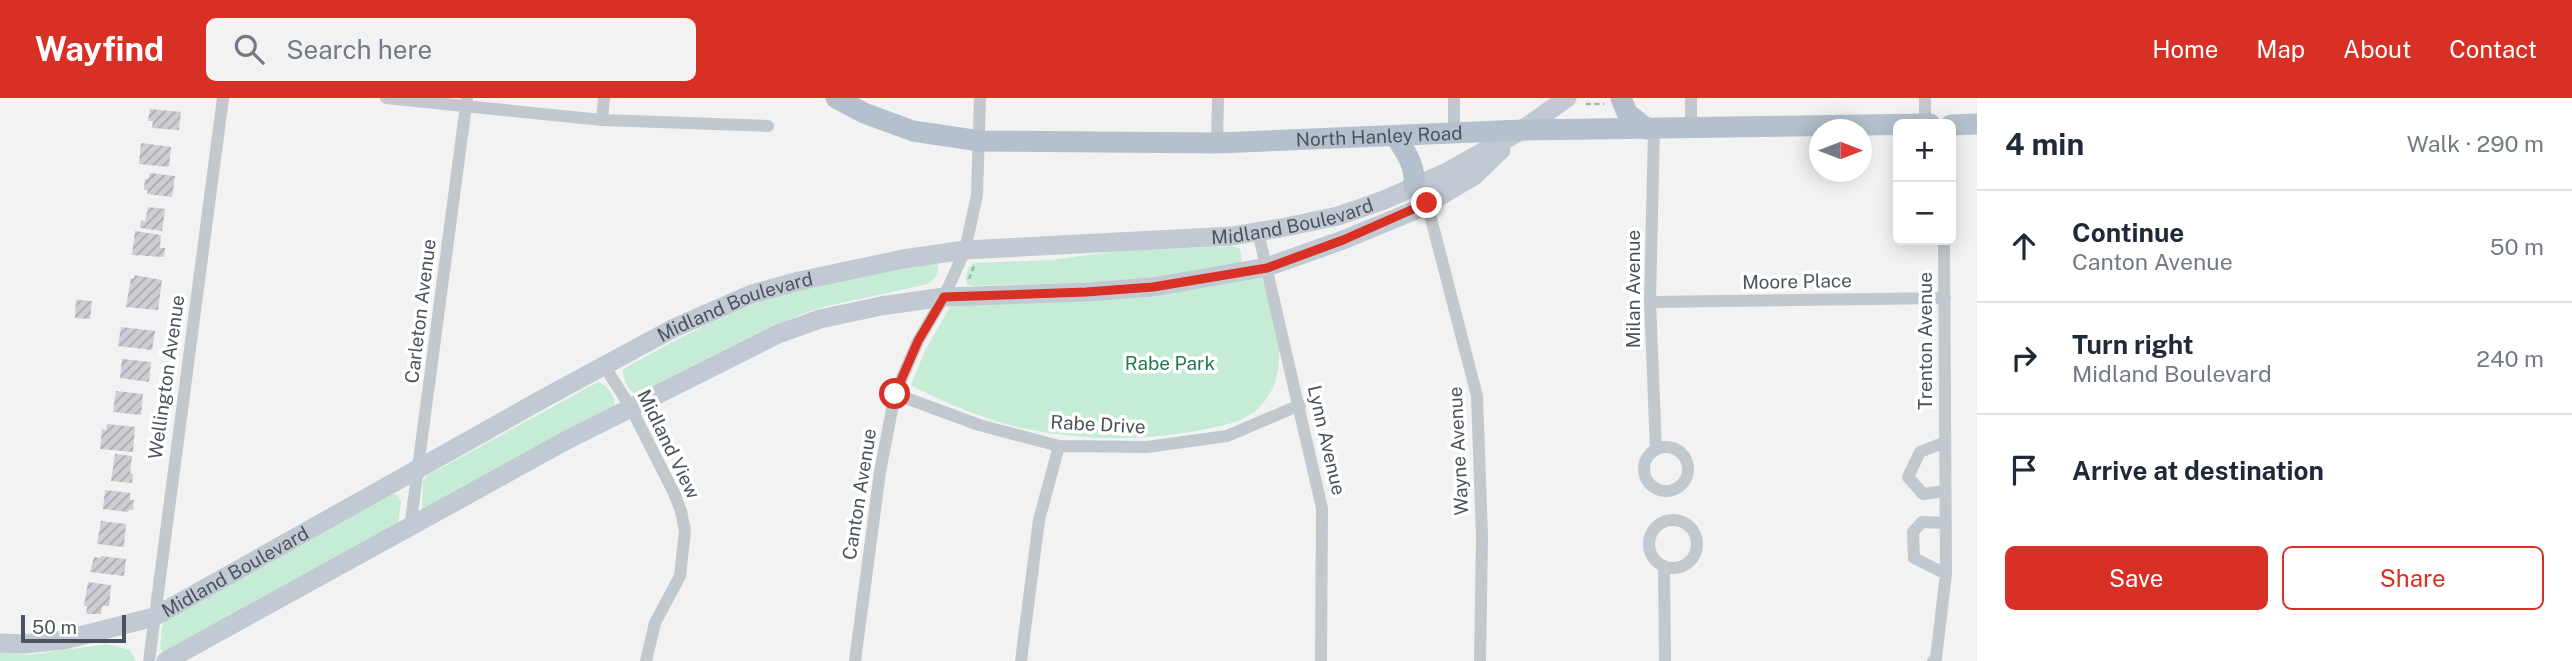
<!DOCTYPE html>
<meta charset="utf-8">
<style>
body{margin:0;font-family:"Public Sans",sans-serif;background:#f2f2f3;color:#1f2937}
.controls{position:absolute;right:21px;top:21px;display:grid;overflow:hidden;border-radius:10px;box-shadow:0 4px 18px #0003}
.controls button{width:63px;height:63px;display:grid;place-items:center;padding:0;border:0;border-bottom:2px solid #e0e1e3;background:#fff;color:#1f2937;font:35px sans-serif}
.compass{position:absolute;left:1809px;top:21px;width:63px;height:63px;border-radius:50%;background:#fff;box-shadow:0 4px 18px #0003;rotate:90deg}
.scale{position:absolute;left:21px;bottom:18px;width:105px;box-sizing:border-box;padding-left:7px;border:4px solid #4b545d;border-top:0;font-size:19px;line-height:24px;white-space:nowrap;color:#4b545d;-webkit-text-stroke:5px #fff;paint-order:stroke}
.stop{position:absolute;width:21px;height:21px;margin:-16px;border:5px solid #d93025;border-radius:50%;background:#fff}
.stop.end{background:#d93025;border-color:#fff;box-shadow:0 2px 7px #0008}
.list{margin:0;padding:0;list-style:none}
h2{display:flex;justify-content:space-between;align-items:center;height:91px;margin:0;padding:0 28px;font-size:30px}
h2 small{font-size:23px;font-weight:400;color:#747a83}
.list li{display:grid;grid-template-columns:46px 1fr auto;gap:21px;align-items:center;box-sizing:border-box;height:112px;padding:0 28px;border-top:2px solid #e0e1e3}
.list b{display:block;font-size:26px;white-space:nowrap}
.list p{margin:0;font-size:23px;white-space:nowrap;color:#747a83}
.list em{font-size:23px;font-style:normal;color:#747a83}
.actions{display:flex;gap:14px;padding:21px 28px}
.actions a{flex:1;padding:16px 0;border:2px solid #d93025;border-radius:10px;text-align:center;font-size:24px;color:#d93025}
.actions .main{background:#d93025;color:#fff}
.icon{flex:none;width:38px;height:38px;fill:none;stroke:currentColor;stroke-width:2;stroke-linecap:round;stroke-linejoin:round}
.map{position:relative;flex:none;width:1977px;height:563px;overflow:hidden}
header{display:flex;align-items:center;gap:42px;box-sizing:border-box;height:98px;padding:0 35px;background:#d93025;color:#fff}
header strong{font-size:33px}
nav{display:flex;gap:38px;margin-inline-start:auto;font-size:24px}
.search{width:490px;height:63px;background:#f2f2f3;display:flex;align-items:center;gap:18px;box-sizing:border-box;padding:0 24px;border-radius:10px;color:#747a83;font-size:26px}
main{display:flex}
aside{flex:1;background:#fff}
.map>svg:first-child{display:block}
</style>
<header>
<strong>Wayfind</strong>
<div class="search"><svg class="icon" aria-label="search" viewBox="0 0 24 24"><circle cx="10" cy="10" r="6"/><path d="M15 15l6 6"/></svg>Search here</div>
<nav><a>Home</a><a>Map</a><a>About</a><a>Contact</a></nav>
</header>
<main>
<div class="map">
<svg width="1977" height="563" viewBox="0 0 1977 563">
<defs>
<pattern id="building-hatch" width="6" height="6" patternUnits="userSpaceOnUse" patternTransform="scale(1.75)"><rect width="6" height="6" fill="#ccced3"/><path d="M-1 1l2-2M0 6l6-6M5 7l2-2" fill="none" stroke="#a8aaae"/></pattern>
</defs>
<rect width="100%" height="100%" fill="#f3f2f2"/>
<path fill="#c6ecd5" d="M1234,148L1240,151L1242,162L1238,166L1184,178L1102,184L972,188L967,186C964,178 967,170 974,165L1050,162L1119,153Z
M922,163L937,165C940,174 936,180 928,186L823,209L799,217L640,297C629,296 623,282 623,272L627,269C677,241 727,214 782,196C826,181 876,173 922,163Z
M1261,178C1271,214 1288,250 1274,287C1270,297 1261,310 1251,316C1238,325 1221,328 1206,331C1138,345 1066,343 999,324C969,315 939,302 911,287L924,255L952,205Z
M598,284C608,287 616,299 615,310L422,412L423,383L428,377Z
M393,396L398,397L401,403L398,426L169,553L163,554L160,550L162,529L165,523Z
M107,546L130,552L136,563H0V554L28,557Z"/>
<path fill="url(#building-hatch)" d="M150,11L181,14L179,32L152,30L153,23H148Z
M141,45L171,49L169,69L139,66Z
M150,75L175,78L172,99L147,96L148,92H144L145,81H148Z
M148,109L165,111L162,133L140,130L141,122L145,124Z
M135,133L161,137L160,150H165L164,159L132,157Z
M134,177L162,182L158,212L126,209L131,180L134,181Z
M76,202L92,203L90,221L75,220Z
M121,229L155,233L152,252L118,248Z
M122,261L151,264L149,284L120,280Z
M116,293L143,296L141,317L113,314Z
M107,326L135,329L133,354L100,351L102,331L106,332Z
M115,356L132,358L130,375L133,376L132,385L111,383Z
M105,392L130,395V402H134L133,412H129L128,414L103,411Z
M101,423L126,426L124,449L97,446Z
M101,458L126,461L124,478L90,474L94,459L100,460Z
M88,484L111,487L109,508H102L101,516H86L87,508H84Z"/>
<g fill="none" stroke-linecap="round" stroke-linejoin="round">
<path stroke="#81c6a6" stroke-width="2.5" stroke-dasharray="5 3.5" stroke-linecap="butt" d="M1586,6H1604
M969,181L974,168"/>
<path stroke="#c1c8ce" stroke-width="12" d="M386,0L602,22L768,28
M1454,0V35
M602,22L604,0
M1925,26V0
M1691,29V0
M1654,31L1650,204L1656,351
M1217,45L1218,0
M1427,105L1477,298L1482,439L1480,563
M1258,134L1322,410L1321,563
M1944,142L1946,476L1914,460L1913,434L1922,424L1945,425
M1650,204L1945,200
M605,269L631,310L674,395L681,413L685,433L680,478L655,525L646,563
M895,296L979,327L1059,348L1147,349L1227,338L1300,307
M1644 371a22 22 0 1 1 44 0a22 22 0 1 1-44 0Z
M1945,393L1923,396L1908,379L1920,354L1945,344
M1649 446a24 24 0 1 1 48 0a24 24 0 1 1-48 0Z
M410,430L467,0
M1664,468L1665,563
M149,563L223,0
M855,563L880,374L895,296L918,243L944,199L965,152L977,97L980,0
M1021,563L1039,422L1059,348
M1933,563L1936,560L1946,476"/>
<g stroke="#c1c9d3" stroke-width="19">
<path id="s1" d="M0,545L25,546L64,542L154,519L548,298L674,230L752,196L799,183L903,161L965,152L1232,138L1286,129L1338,118L1384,102L1445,75L1522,32L1567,0"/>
<path d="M166,563L567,342L778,236L820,221L881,208L944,199L1086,194L1153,189L1267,169L1343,142L1416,112L1474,78L1501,52"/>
</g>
<g stroke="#b4c0cd" stroke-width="21">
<path id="s2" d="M836,0L864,15L913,33L980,43L1217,45L1522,32L1930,26"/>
<path d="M1621,0L1627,15L1647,31"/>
<path d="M1951,27L1977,26"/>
<path d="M1395,38C1406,54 1416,68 1414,89"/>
</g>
</g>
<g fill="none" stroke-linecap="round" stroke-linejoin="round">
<path stroke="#d93025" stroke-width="9" d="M895,296L918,243L944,199L1086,194L1153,189L1267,170L1343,142L1427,105"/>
</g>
<g text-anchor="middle" stroke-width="7" stroke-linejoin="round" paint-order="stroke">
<g font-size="19" fill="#4b545d" stroke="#fff">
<text dy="7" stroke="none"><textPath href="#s2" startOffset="551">North Hanley Road</textPath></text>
<text dy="7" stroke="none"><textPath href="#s1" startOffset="1384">Midland Boulevard</textPath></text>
<text transform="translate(1797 183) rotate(-1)" y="7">Moore Place</text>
<text transform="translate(1633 191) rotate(-90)" y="7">Milan Avenue</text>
<text dy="7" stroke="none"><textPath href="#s1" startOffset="817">Midland Boulevard</textPath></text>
<text transform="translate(420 213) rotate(-83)" y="7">Carleton Avenue</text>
<text transform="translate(1925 243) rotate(-90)" y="7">Trenton Avenue</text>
<text transform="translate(166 279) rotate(-82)" y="7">Wellington Avenue</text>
<text transform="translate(1098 326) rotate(3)" y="7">Rabe Drive</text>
<text transform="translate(1327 342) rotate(77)" y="7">Lynn Avenue</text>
<text transform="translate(669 346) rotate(64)" y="7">Midland View</text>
<text transform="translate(1458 353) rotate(-93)" y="7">Wayne Avenue</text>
<text transform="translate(859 396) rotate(-81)" y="7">Canton Avenue</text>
<text dy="7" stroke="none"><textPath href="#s1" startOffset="250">Midland Boulevard</textPath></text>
</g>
<g font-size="19" fill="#22784f" stroke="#fff">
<text x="1170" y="272">Rabe Park</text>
</g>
</g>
</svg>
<div class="controls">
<button>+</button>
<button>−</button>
</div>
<svg class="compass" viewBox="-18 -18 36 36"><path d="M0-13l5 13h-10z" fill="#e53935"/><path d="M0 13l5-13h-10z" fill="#747a83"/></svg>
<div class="scale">50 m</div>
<div class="stop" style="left:895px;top:296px"></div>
<div class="stop end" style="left:1427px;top:105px"></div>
</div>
<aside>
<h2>4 min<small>Walk · 290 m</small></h2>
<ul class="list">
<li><svg class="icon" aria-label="ahead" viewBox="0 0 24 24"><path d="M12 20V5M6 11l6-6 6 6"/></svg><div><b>Continue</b><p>Canton Avenue</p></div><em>50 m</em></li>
<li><svg class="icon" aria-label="right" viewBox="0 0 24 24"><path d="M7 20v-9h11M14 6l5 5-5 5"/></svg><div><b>Turn right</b><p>Midland Boulevard</p></div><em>240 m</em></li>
<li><svg class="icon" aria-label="arrive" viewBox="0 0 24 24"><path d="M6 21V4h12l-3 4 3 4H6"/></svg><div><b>Arrive at destination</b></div></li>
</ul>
<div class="actions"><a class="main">Save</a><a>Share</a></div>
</aside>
</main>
